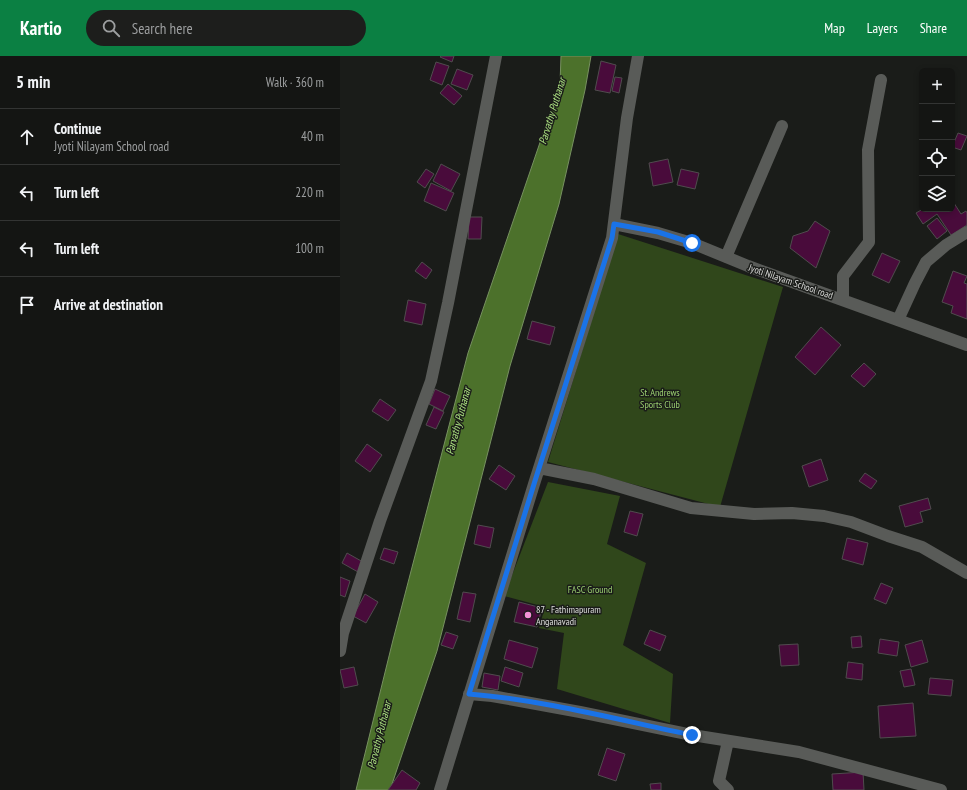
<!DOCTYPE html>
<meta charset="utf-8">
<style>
body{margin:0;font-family:"PT Sans Narrow",sans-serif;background:#1d1e1c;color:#f1f3f6}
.controls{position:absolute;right:12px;top:12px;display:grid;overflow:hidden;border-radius:6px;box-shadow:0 2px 6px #0003}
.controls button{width:36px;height:36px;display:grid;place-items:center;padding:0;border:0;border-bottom:1px solid #333433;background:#141513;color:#f1f3f6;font:20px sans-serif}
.stop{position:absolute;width:12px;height:12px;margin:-9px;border:3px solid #1a73e8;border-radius:50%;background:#fff}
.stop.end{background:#1a73e8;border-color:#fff;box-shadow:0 1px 4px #0008}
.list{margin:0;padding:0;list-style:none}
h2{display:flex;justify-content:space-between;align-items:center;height:52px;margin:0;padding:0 16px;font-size:17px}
h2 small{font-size:13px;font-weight:400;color:#9d9fa0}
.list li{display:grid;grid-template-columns:26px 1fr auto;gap:12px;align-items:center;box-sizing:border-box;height:56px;padding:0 16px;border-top:1px solid #333433}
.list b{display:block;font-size:15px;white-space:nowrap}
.list p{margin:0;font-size:13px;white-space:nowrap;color:#9d9fa0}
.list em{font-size:13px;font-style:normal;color:#9d9fa0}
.icon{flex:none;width:22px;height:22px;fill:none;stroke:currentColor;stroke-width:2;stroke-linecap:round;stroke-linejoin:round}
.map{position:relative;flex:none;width:627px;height:734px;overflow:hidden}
header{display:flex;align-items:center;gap:24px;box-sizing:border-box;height:56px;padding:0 20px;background:#0b8043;color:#fff}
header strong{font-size:19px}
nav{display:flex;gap:22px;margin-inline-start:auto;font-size:14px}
.search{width:280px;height:36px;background:#1d1e1c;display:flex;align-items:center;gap:10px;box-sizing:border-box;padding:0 14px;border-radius:22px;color:#9d9fa0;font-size:15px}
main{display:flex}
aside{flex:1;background:#141513}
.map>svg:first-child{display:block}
</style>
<header>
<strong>Kartio</strong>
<div class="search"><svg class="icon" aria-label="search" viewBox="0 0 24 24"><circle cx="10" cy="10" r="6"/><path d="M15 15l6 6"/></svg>Search here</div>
<nav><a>Map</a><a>Layers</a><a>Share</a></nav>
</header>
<main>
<aside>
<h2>5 min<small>Walk · 360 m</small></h2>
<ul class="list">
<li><svg class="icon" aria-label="ahead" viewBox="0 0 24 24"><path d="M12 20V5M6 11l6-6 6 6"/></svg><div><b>Continue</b><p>Jyoti Nilayam School road</p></div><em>40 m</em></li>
<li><svg class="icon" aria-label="left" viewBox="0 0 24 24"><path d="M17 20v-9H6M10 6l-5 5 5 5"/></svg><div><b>Turn left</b></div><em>220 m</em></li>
<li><svg class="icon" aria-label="left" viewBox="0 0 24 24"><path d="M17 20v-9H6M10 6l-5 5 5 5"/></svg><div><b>Turn left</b></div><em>100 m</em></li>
<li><svg class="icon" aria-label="arrive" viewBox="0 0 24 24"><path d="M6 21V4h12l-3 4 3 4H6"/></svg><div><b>Arrive at destination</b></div></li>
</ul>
</aside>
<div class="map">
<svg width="627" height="734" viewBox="0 0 627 734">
<rect width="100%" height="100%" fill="#1a1c19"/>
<path fill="#30471b" d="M278,178L443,231L380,451L208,406Z
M208,426L280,440L267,488L306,507L283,589L333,618L330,667L217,633L224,577L199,572L205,551L164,540Z"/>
<path fill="#4c712b" stroke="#779160" d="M221,0H251L245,34L219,148L170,310L97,595L50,734H16L53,584L128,297L220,28Z"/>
<path fill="#490b3b" stroke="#504c4e" d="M101,0H114L112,6L100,1Z
M261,5L276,9L270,37L255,34Z
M96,6L109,10L102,29L90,24Z
M117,13L133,19L127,34L111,28Z
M275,21L282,22L279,37L272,35Z
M108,28L122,40L114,49L100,37Z
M618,77L627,80L621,94L612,91Z
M328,103L333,126L313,130L309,107Z
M101,108L120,118L111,135L93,125Z
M86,113L94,118L85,132L77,126Z
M341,113L359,117L355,133L337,129Z
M91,127L114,137L106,155L84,145Z
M612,144L621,158L626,155L627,157V169L611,179L597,158L583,168L576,157L583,153H612Z
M129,161H142L141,183H128Z
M597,162L607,175L597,183L587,170Z
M475,165L490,175L476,212L450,192L453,180L468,175Z
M542,197L560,205L549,227L532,219Z
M82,206L92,214L86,223L75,215Z
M613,215L627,220L624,227L627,228V263L611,257L613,250L602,246Z
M68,244L86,248L82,269L64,265Z
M192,265L215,271L210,289L187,283Z
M481,271L501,289L475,319L455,301Z
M524,307L536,318L524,331L511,320Z
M95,333L110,340L103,355L89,348Z
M40,343L56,354L48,365L32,355Z
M94,351L104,356L96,373L86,369Z
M27,388L42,399L30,416L15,405Z
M481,403L488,424L469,431L462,410Z
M159,409L175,420L166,434L149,423Z
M525,417L537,425L531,433L519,425Z
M588,442L591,453L580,456L583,466L565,471L559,450Z
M290,455L303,458L297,480L284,476Z
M138,469L154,472L150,492L134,488Z
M507,482L528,487L523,509L502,503Z
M44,492L58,496L54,508L40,503Z
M7,497L23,506L18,516L2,507Z
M0,521L10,525L5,541L0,539Z
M541,527L553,532L546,548L534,543Z
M123,536L136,538L130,566L117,563Z
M25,538L38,546L26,567L13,560Z
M179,546L202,552L197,571L174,566Z
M310,574L326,580L320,595L304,588Z
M106,576L118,580L113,593L101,589Z
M521,580L522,591L512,592L511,581Z
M540,583L559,586L557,600L538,597Z
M169,584L198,592L192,612L164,603Z
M582,584L588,606L571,611L565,589Z
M458,588L459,609L441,610L439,589Z
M508,606L523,608L522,624L506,622Z
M14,611L18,629L4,632L0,614Z
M165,611L183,617L179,631L161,625Z
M571,613L575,629L564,631L560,615Z
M144,617L160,620L158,634L142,631Z
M590,622L613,624L611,640L588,638Z
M573,647L576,680L540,682L538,650Z
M267,692L285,698L276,725L258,719Z
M62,714L80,727L76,734H48Z
M523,716L524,734H493L492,718Z
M321,727V734H311L310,728Z"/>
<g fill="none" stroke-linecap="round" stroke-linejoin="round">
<path stroke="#595b58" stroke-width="12" d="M274,168L318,177L352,187L408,210L627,289
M386,201L442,70
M503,244V220L529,186L528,94L541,24
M558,264L575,227L586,206L606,189L627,176
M199,412L254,423L351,452L414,458L452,457L484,460L511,466L548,480L582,491L627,517
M0,595L3,577L40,465L91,325L108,247L156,0
M129,638L152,640L240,656L352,679L459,696L601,734
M100,734L194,428L272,182L287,62L298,0
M388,734L379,725L388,685"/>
</g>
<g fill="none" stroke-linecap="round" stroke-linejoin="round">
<path stroke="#1a73e8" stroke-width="5" d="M352,187L318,176L274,168L272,182L194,428L129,638C204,644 279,664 352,679"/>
</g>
<circle fill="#f391d5" stroke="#1a1c19" stroke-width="1.5" cx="188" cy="559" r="4"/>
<g text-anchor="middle" stroke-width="3" stroke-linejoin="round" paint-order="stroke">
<g font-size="10" fill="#dcdddb" stroke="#1a1c19">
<text transform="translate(451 225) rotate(19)" y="4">Jyoti Nilayam School road</text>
</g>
<g font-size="10" fill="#9cd171" stroke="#1a1c19">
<text x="320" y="340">St. Andrews<tspan x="320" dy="12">Sports Club</tspan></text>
<text x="250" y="537">FASC Ground</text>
</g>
<g font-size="10" fill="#dcdddb" stroke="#1a1c19" text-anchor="start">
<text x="196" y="557">87 - Fathimapuram<tspan x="196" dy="12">Anganavadi</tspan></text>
</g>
<g font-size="11" font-style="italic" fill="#abe080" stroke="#1a1c19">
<text transform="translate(212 55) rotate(-73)" y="4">Parvathy Puthanar</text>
<text transform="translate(118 365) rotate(-75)" y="4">Parvathy Puthanar</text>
<text transform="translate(39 679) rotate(-76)" y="4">Parvathy Puthanar</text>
</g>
</g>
</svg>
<div class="controls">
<button>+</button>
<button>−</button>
<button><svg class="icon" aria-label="locate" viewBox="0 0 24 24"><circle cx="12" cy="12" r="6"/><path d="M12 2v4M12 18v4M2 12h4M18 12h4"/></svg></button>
<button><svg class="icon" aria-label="layers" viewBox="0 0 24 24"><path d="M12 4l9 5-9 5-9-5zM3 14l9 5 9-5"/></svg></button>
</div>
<div class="stop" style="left:352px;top:187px"></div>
<div class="stop end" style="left:352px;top:679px"></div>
</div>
</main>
